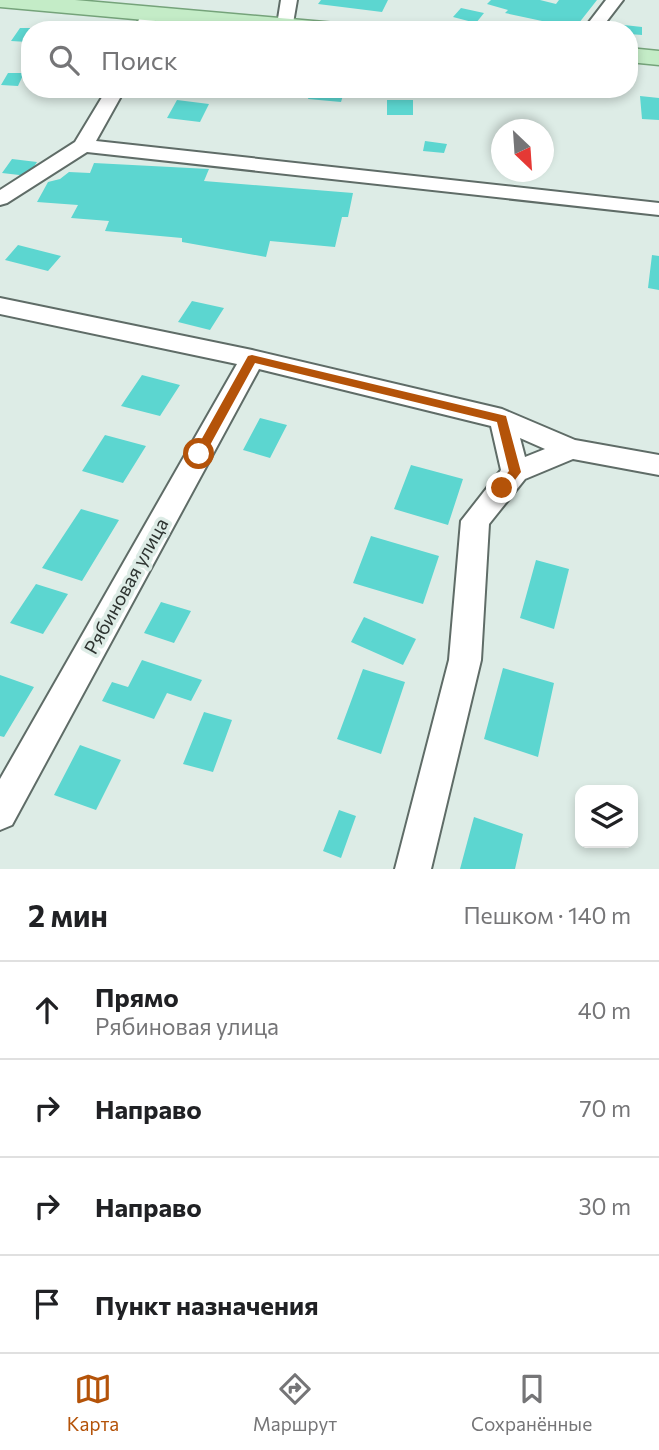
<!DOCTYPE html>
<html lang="ru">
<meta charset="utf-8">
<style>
body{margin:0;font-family:Commissioner,sans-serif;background:#f6f6f6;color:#202124}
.controls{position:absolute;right:21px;bottom:21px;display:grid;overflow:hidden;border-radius:14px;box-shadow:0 4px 10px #0003}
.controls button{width:63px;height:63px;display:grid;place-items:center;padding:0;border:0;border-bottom:2px solid #e0e0e0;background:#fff;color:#202124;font:35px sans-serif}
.compass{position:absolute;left:491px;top:119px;width:63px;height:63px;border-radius:50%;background:#fff;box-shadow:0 4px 10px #0003;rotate:155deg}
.stop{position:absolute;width:21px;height:21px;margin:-16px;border:5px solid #b45309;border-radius:50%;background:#fff}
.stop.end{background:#b45309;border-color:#fff;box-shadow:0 2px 7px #0008}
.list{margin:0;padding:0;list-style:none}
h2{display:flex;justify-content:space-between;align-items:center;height:91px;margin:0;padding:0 28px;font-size:30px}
h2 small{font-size:23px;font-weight:400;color:#757577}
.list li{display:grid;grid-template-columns:46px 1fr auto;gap:21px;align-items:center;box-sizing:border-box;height:98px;padding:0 28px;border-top:2px solid #e0e0e0}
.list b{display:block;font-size:26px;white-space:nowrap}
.list p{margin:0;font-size:23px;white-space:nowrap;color:#757577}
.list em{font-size:23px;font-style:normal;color:#757577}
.icon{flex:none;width:38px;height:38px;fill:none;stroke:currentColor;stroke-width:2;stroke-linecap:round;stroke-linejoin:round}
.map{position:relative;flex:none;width:659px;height:869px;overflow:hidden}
.search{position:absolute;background:#fff;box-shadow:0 4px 10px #0003;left:21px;right:21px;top:21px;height:77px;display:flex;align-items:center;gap:18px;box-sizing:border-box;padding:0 24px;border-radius:28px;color:#757577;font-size:26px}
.sheet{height:483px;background:#fff}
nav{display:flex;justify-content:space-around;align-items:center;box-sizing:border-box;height:98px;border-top:2px solid #e0e0e0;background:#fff;font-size:19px;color:#757577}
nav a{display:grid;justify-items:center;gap:4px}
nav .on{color:#b45309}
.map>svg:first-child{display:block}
</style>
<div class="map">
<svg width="659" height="869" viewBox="0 0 659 869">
<rect width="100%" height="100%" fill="#ddece6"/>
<path fill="#5cd6d0" d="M321,0H388L382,12L318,4Z
M491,0H540L556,4L559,0H597L575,28L505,13L508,10L487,4Z
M461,8L484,13L476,23L453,17Z
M624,25L642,27V35L629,34V30H624Z
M20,28H30L28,42L11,41Z
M8,73H24L18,86L1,85Z
M311,89H345L341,102L308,99Z
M640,96L659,98V120L642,119Z
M177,100L209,104L200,122L167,118Z
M387,100H413V115H387Z
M425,141L447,144L444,153L423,151Z
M12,159L37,162L28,176L2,173Z
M94,163L209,169L204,181L353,193L348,217H342L335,247L270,241L266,257L182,242V238L105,231L109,221L71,218L78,205L37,202L48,182L60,179L69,172L90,173Z
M18,245L61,256L48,271L5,260Z
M652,255L659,256V290L648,288Z
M192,301L224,308L210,330L178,322Z
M142,375L180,385L160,416L121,406Z
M260,418L287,425L270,458L243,450Z
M105,435L146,446L123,483L82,471Z
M411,465L463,479L448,525L394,509Z
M81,509L119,520L82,581L42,568Z
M371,536L439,556L423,604L353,583Z
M536,560L569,569L554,629L520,618Z
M36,584L68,594L43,634L10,623Z
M161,602L191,611L174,643L144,633Z
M364,617L416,639L403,665L351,642Z
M142,660L202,680L191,701L167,693L154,719L102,701L112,682L128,687Z
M503,668L554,683L538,757L484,739Z
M363,669L405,682L381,754L337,739Z
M0,675L34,687L4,737L0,736Z
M204,712L232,720L213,772L183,764Z
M80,745L121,760L96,810L54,795Z
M339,810L356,816L341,858L323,851Z
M474,817L523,834L515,869H460Z"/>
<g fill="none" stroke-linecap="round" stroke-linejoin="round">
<defs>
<path id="minor" d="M281,0H297L292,29L284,30L277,25Z
M606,0H623L600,30H583Z
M150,8L158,13L151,30H134L144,9Z
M107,89H125L96,141L659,203V215L87,152L7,203L0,205V190L75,142Z
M0,298L252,350L502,409L575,440L659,455V475L573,459L525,479L489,524L481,660L431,869H395L449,660L461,521L501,470L491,426L259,369L12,825L0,830V779L237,364L0,314ZM520,438L545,449L525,457Z"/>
<path id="major" d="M0,0H75L336,23L344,25L347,30H257L0,7Z
M629,48L659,51V65L629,62Z"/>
</defs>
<use href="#minor" stroke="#5f6c67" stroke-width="4"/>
<use href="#major" stroke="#75a37a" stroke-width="3"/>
<use href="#minor" fill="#fff" fill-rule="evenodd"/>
<use href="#major" fill="#c4ecc7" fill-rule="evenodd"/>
</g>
<path fill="#b45309" d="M252,355L506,416L521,472L506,492H497V485L509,471L497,422L255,363L203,458H195V451L248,356Z"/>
<g text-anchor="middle" stroke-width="7" stroke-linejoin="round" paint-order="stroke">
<g font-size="19" fill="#2d3330" stroke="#ddece6">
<text transform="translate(126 586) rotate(-61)" y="7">Рябиновая улица</text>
</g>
</g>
</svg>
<div class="controls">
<button><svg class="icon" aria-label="layers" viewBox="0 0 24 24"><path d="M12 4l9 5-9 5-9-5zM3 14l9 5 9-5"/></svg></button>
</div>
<svg class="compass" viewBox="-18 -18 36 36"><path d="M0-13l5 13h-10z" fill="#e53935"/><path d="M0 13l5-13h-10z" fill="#757577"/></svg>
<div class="stop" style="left:199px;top:454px"></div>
<div class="stop end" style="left:502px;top:488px"></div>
<div class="search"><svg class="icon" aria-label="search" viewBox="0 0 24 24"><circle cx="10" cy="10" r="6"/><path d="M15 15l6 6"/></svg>Поиск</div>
</div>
<section class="sheet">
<h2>2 мин<small>Пешком · 140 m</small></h2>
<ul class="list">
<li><svg class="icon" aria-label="ahead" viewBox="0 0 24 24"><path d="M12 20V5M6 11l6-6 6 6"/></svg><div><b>Прямо</b><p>Рябиновая улица</p></div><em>40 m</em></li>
<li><svg class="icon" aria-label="right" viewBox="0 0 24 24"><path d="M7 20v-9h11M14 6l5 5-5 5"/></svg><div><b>Направо</b></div><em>70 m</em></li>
<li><svg class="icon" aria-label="right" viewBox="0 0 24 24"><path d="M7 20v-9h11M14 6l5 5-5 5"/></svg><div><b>Направо</b></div><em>30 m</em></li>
<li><svg class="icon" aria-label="arrive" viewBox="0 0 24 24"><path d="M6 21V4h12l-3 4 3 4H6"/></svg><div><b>Пункт назначения</b></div></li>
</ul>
</section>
<nav>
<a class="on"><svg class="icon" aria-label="map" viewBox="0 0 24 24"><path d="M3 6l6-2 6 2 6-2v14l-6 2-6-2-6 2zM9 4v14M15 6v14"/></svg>Карта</a>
<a><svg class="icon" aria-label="directions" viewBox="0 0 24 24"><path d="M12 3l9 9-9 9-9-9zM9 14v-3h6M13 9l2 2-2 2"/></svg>Маршрут</a>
<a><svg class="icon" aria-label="saved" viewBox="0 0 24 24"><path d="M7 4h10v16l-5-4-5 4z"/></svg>Сохранённые</a>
</nav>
